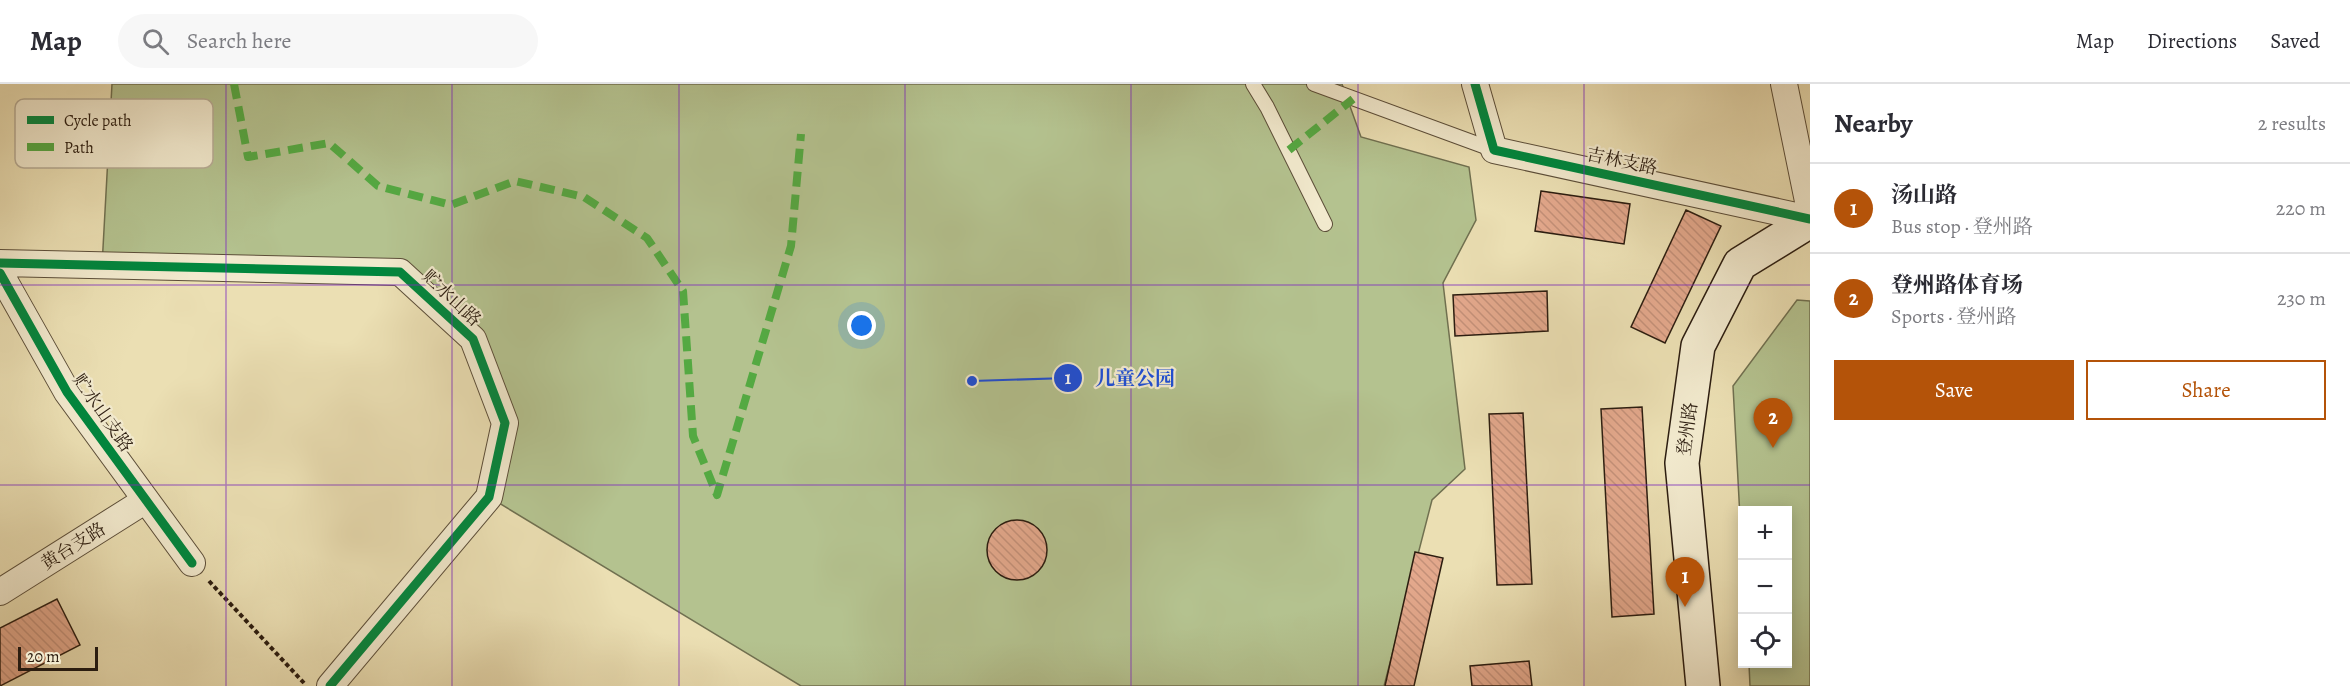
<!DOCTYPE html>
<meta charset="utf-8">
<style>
body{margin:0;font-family:Alegreya,"Noto Serif SC",serif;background:#f7f7f7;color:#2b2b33}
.controls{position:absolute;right:18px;bottom:18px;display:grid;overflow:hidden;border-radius:0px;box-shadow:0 3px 15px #0003}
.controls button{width:54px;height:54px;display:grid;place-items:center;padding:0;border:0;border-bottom:2px solid #e1e1e2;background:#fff;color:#2b2b33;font:30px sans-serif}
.scale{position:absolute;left:18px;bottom:15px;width:80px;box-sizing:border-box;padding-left:6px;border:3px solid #2c1d10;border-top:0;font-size:16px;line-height:21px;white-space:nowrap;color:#2c1d10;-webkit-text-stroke:4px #f2eace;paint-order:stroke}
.you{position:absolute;left:862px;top:242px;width:21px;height:21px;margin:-15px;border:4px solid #fff;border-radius:50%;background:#1a73e8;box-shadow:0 0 0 9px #1a73e833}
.badge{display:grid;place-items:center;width:39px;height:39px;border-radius:50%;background:#b45309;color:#fff;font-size:20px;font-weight:700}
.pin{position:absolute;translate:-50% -50px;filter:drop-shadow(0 2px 3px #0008)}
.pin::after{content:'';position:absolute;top:32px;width:21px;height:18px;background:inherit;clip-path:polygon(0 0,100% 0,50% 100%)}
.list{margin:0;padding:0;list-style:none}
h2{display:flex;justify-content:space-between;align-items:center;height:78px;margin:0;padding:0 24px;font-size:26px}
h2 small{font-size:20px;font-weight:400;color:#7c7c81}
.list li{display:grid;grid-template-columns:39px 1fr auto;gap:18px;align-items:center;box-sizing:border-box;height:90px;padding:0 24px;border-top:2px solid #e1e1e2}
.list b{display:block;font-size:22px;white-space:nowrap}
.list p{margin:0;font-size:20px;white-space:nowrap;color:#7c7c81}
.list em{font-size:20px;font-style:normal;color:#7c7c81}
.actions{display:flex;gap:12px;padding:18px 24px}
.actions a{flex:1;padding:14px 0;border:2px solid #b45309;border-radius:0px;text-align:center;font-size:21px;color:#b45309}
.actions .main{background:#b45309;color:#fff}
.icon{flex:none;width:33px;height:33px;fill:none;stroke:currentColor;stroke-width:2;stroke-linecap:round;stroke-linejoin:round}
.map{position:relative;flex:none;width:1810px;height:602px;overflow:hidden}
header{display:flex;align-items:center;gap:36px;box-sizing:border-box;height:84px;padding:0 30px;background:#fff;border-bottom:2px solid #e1e1e2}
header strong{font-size:28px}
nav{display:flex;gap:33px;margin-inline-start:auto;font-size:21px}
.search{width:420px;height:54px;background:#f7f7f7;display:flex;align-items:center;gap:15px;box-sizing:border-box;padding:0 21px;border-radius:33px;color:#7c7c81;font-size:22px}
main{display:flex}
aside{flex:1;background:#fff}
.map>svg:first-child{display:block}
</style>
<header>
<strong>Map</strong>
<div class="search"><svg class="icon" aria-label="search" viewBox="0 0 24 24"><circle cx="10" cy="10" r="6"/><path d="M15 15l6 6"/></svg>Search here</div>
<nav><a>Map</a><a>Directions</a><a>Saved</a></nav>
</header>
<main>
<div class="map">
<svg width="1810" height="602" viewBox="0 0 1810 602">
<defs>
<pattern id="building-back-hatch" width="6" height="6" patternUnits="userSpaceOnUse" patternTransform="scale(1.5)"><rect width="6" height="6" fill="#e3a88c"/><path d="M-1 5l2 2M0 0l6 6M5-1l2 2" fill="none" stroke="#c39078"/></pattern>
</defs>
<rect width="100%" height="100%" fill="#ebdfb3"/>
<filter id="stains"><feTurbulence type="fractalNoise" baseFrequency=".00333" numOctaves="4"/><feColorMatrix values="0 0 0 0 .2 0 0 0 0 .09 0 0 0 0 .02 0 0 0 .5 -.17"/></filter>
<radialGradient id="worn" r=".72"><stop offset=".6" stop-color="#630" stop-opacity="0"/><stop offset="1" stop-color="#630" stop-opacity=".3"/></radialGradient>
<path fill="#b4c28f" stroke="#707050" stroke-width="1.5" d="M112,0H1342L1361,53L1469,83L1476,136L1443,199L1465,385L1432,416L1384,602H801L489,413L505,339L473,255L400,188L102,182Z
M1797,216L1810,217V602H1750L1749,580H1788V426H1742V471L1733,302Z"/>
<path fill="url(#building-back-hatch)" stroke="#2c1d10" stroke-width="1.5" d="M1541,107L1630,120L1624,160L1535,147Z
M1686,126L1721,142L1665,259L1631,243Z
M1547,207L1548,247L1455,252L1453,211Z
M1642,323L1654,530L1612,533L1601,325Z
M1523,329L1532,500L1497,501L1489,330Z
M987 466a30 30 0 1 1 60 0a30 30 0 1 1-60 0Z
M1415,468L1443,474L1414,602H1385Z
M57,515L80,561L0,602V544Z
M1529,577L1532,602H1472L1470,582Z"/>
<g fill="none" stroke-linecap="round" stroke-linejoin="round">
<defs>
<path id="service" d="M1253,0L1267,23L1325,140
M1314,0L1494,66"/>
<path id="minor" d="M1475,0L1494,66L1810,135
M1784,0L1810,127
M0,179L400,188L473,255L505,339L489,413L330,602
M0,189L67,308L192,479
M0,508L146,416"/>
<path id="secondary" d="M1703,602L1682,379L1698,262L1740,180L1810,137"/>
</defs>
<use href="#service" stroke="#5c4e39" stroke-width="16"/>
<use href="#minor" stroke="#5c4e39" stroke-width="28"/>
<use href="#secondary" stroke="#2c1d10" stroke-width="36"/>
<path stroke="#2c1d10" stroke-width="4" stroke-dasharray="4.5 3" stroke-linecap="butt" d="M209,497L304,599"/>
<use href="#service" stroke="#f2eace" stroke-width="14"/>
<use href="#minor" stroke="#f2eace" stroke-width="26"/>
<use href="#secondary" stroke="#f2eace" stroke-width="33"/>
<path stroke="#54a942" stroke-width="8" stroke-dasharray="15 8" stroke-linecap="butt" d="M234,0L248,73L329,59L378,102L451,121L515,97L584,113L647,154L683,207L693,352L717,411L791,162L801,50
M1289,66L1353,15"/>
<defs>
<path id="cycleway" d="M1475,0L1494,66L1810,135
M0,179L400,188L473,255L505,339L489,413L330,602
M0,189L67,308L192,479"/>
</defs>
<use href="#cycleway" stroke="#f2eace" stroke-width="13"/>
<use href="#cycleway" stroke="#00873e" stroke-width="9"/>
</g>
<path fill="none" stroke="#7b2cbf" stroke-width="1.5" stroke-opacity="0.55" d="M226,0V602M452,0V602M679,0V602M905,0V602M1131,0V602M1358,0V602M1584,0V602M0,201H1810M0,401H1810"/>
<g text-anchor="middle" stroke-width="4.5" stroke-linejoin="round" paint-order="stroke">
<g font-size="18" fill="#2c1d10" stroke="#f2eace">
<text transform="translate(1622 77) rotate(12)" y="6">吉林支路</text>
<text transform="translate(452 214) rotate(43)" y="6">贮水山路</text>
<text transform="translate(103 329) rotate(55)" y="6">贮水山支路</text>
<text transform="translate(1687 345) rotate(-82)" y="6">登州路</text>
<text transform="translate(73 462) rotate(-32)" y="6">黄台支路</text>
</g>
</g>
<rect x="15" y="15" width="198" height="69" rx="9" fill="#f2eace" stroke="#b7ac95" stroke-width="1.5"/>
<rect x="27" y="32" width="27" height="8" fill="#00873e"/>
<rect x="27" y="59" width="27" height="8" fill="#54a942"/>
<g font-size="16" fill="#2c1d10">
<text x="64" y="42">Cycle path</text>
<text x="64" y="69">Path</text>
</g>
<path fill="none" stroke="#1d4ed8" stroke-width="2" d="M972 297L1068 294"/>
<g fill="#1d4ed8" stroke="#f2eace" stroke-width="2">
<circle cx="972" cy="297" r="6"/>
<circle cx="1068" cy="294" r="15"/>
</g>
<g font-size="18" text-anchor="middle" font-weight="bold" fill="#fff">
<text x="1068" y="300">1</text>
</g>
<g font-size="20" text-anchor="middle" font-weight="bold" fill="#1d4ed8" stroke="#f2eace" stroke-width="4.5" stroke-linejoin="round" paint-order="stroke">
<text x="1135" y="301">儿童公园</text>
</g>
<rect width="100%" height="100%" filter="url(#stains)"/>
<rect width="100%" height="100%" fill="url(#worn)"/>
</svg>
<div class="controls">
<button>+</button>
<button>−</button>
<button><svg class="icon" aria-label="locate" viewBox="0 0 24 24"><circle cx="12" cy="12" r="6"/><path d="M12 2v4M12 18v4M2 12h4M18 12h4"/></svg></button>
</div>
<div class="scale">20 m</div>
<div class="you"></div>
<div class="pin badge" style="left:1685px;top:523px">1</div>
<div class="pin badge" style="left:1773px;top:364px">2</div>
</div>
<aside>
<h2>Nearby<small>2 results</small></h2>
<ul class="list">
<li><span class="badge">1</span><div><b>汤山路</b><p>Bus stop · 登州路</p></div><em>220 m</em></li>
<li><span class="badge">2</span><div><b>登州路体育场</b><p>Sports · 登州路</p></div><em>230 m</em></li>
</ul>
<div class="actions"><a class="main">Save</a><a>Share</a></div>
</aside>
</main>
